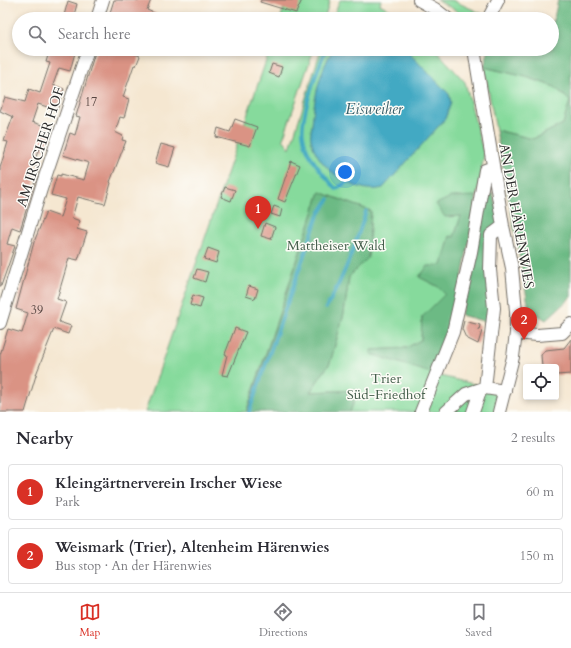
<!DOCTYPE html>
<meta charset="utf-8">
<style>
body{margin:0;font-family:Cardo,serif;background:#f7f7f7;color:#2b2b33}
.controls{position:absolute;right:12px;bottom:12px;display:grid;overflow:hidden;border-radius:4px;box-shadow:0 2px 6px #0003}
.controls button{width:36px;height:36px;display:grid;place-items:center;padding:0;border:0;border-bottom:1px solid #e1e1e2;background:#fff;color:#2b2b33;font:20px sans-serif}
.you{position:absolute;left:345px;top:172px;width:14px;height:14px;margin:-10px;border:3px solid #fff;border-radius:50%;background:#1a73e8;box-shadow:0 0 0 6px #1a73e833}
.badge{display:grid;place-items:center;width:26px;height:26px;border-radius:50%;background:#d93025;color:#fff;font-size:13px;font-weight:700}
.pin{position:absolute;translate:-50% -33px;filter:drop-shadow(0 1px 2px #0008)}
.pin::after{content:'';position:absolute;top:21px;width:14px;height:12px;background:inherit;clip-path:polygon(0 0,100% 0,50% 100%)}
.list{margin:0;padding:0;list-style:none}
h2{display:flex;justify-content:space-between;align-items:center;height:52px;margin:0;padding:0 16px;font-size:17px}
h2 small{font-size:13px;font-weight:400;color:#7c7c81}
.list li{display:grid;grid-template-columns:26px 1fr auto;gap:12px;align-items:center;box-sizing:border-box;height:56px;margin:0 8px 8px;padding:0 8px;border:1px solid #e1e1e2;border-radius:4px}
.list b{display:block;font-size:15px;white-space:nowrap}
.list p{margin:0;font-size:13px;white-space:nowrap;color:#7c7c81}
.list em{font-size:13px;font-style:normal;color:#7c7c81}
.icon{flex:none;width:22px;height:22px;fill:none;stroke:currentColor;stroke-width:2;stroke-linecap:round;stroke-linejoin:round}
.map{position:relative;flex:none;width:571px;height:412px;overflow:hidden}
.search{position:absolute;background:#fff;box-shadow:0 2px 6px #0003;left:12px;right:12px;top:12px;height:44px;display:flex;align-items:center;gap:10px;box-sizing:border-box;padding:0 14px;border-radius:22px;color:#7c7c81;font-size:15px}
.sheet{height:180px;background:#fff}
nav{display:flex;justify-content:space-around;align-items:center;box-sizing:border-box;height:56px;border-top:1px solid #e1e1e2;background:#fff;font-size:11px;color:#7c7c81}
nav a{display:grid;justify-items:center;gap:2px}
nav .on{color:#d93025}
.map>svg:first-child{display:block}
</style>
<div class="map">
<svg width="571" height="412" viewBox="0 0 571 412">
<rect width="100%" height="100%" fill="#fdfcf7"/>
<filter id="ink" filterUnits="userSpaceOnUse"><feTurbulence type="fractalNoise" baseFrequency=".025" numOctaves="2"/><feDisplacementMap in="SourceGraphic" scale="8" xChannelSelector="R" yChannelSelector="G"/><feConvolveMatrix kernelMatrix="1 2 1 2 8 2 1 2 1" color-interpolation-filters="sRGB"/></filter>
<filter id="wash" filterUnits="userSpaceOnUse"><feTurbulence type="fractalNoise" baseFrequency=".012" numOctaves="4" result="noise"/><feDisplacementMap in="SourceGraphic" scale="16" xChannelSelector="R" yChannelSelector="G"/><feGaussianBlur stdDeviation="0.9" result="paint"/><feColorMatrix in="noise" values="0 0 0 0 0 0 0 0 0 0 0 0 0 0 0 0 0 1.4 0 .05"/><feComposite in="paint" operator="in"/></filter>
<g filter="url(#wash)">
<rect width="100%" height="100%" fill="#f5e7d1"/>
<path fill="#86da9c" stroke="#588264" d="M287,0H330L324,19H280Z
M340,0H381L380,4L405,19H332Z
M437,0H452L487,16L486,19H462L457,11Z
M270,49H314L283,139L290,148L321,49H435L465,82L484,155L477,196L461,216L454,237L450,236L442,265L419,276L437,286L445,294L422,317L421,340L406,348L372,350L436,375L478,385L499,394L496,412H350L358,390L310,392L330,363L344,313L349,277L368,258L371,211L320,192L246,412H145Z
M484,67L526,77L555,87L570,101L563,124L533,139L496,130Z"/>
<path fill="#6cba84" stroke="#4c7258" d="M558,0H571V297L546,320L529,309L496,130L533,139L563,124L570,101L555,87L526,77L484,67L489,49H552V27Z
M320,192L371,211L368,258L349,277L344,313L330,363L310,392L358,390L350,412H247Z
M493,193L500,224L488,232L490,323L461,315L484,196Z
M477,196L457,306L434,374L371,354V350L406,348L421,340L422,317L445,294L437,286L419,277L428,266L442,265L450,236L454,237L461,216L445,217L436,204L451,197Z"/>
<path fill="#43a9c3" stroke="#376a77" d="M333,49H405L449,94L451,103L445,119L383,188C369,192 356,187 343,180C328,171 315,157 311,140C310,136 311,130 312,125C314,98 319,73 333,49Z"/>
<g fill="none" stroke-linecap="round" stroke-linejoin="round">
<path stroke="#43a9c3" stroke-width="3.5" d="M347,19L352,17L369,19
M326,49C318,68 301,114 303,134C305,155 323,174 336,189L347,182
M326,308C344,277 355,246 366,211
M249,412L318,216L329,199"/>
</g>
<g id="blocks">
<path fill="#da9384" d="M114,0H151L147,10L168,19H108Z
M261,0H302L296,13L260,2Z
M68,1L77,4L73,19H63Z
M50,49H76L70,71L59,68L53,85L64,89L57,110L38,104L32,122L52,128L45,150L39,148L33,166L39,168L20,230L12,227L7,244L15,246L1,286H0V168L8,142L4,141L13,117L0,111L5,97L25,102L29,89L40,93L50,63L46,62Z
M96,49H137L135,54L140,56L136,66L134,65L123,97L129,99L124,118L120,117L115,132L123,136L122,140L126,141L110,182L111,183L105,204L78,197L72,218L80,221L77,229L87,232L78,260L69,258L57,299L66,302L59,322L71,326L68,334L54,329L37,372L25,412H0V355L8,329L22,333L28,313L16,309L34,242L46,212L60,217L66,199L51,195L57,175L61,176V174L84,180L89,163L63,155L70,133L75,135L80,117L76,116Z
M272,64L282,67L279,77L269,73Z
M235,119L257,127L250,146L216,137L218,128L230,132Z
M161,144L175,148L169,167L155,163Z
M291,161L300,165L285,202L278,199Z
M225,187L235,190L231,201L221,197Z
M274,206L282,209L280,217L271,214Z
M265,223L275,227L271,239L261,236Z
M208,248L219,252L216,263L204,259Z
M197,269L208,272L205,282L194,278Z
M249,286L258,289L255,299L246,296Z
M193,295L203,298L200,308L190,305Z
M464,321L480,325L479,330L482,331L478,344L466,338L462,329Z
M235,328L246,332L228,376L222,375L227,355L225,354Z
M571,339V374L556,375V367H542L541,355L545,350L564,348Z"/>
</g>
</g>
<g filter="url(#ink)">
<use href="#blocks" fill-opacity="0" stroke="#726d65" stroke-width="1"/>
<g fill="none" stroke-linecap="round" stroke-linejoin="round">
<defs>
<path id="minor" d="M419,0L435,9L448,19
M97,19L103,0
M488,19L498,0
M474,49L503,226L512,268L516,311V333L513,357L499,412
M503,226L491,235L490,270L494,308L485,388L505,391
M0,323L41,189L88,49
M516,333L537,335L562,333L571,324
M421,412L453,332L471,252L485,170L493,167
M446,412L466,394L481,389
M473,412L481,389L485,388"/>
</defs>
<use href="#minor" stroke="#726d65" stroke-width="14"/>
<use href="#minor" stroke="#fff" stroke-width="12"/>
</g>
</g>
<g text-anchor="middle" stroke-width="3" stroke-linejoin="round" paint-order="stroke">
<g font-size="12" fill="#574541">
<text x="91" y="106">17</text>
<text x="37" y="314">39</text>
</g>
<g font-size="14" fill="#2b2b2b" stroke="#fdfcf7">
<text transform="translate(40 147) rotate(-72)" y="5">AM IRSCHER HOF</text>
<text transform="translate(517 216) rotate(80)" y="5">AN DER HÄRENWIES</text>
</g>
<g font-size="14" fill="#46604d" stroke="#fdfcf7">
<text x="336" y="250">Mattheiser Wald</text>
<text x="386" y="383">Trier<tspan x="386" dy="16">Süd-Friedhof</tspan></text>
</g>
<g font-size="15" font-style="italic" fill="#355d68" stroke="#fdfcf7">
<text x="374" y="114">Eisweiher</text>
</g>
</g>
</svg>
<div class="controls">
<button><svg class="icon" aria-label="locate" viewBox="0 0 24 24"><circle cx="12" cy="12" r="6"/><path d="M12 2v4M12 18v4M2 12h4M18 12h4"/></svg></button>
</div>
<div class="you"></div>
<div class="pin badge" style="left:258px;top:229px">1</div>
<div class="pin badge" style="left:524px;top:340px">2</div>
<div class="search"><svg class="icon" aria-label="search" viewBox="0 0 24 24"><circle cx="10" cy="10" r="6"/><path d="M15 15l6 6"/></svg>Search here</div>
</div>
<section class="sheet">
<h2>Nearby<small>2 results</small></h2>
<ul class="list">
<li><span class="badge">1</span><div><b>Kleingärtnerverein Irscher Wiese</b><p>Park</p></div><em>60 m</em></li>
<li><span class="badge">2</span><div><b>Weismark (Trier), Altenheim Härenwies</b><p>Bus stop · An der Härenwies</p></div><em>150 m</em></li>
</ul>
</section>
<nav>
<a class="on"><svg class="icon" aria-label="map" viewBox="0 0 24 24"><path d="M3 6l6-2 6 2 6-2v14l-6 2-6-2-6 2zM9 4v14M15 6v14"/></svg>Map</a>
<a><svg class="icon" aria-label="directions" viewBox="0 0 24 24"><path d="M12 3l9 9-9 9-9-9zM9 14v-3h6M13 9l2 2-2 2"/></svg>Directions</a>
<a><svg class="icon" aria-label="saved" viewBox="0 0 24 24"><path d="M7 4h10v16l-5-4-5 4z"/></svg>Saved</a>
</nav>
